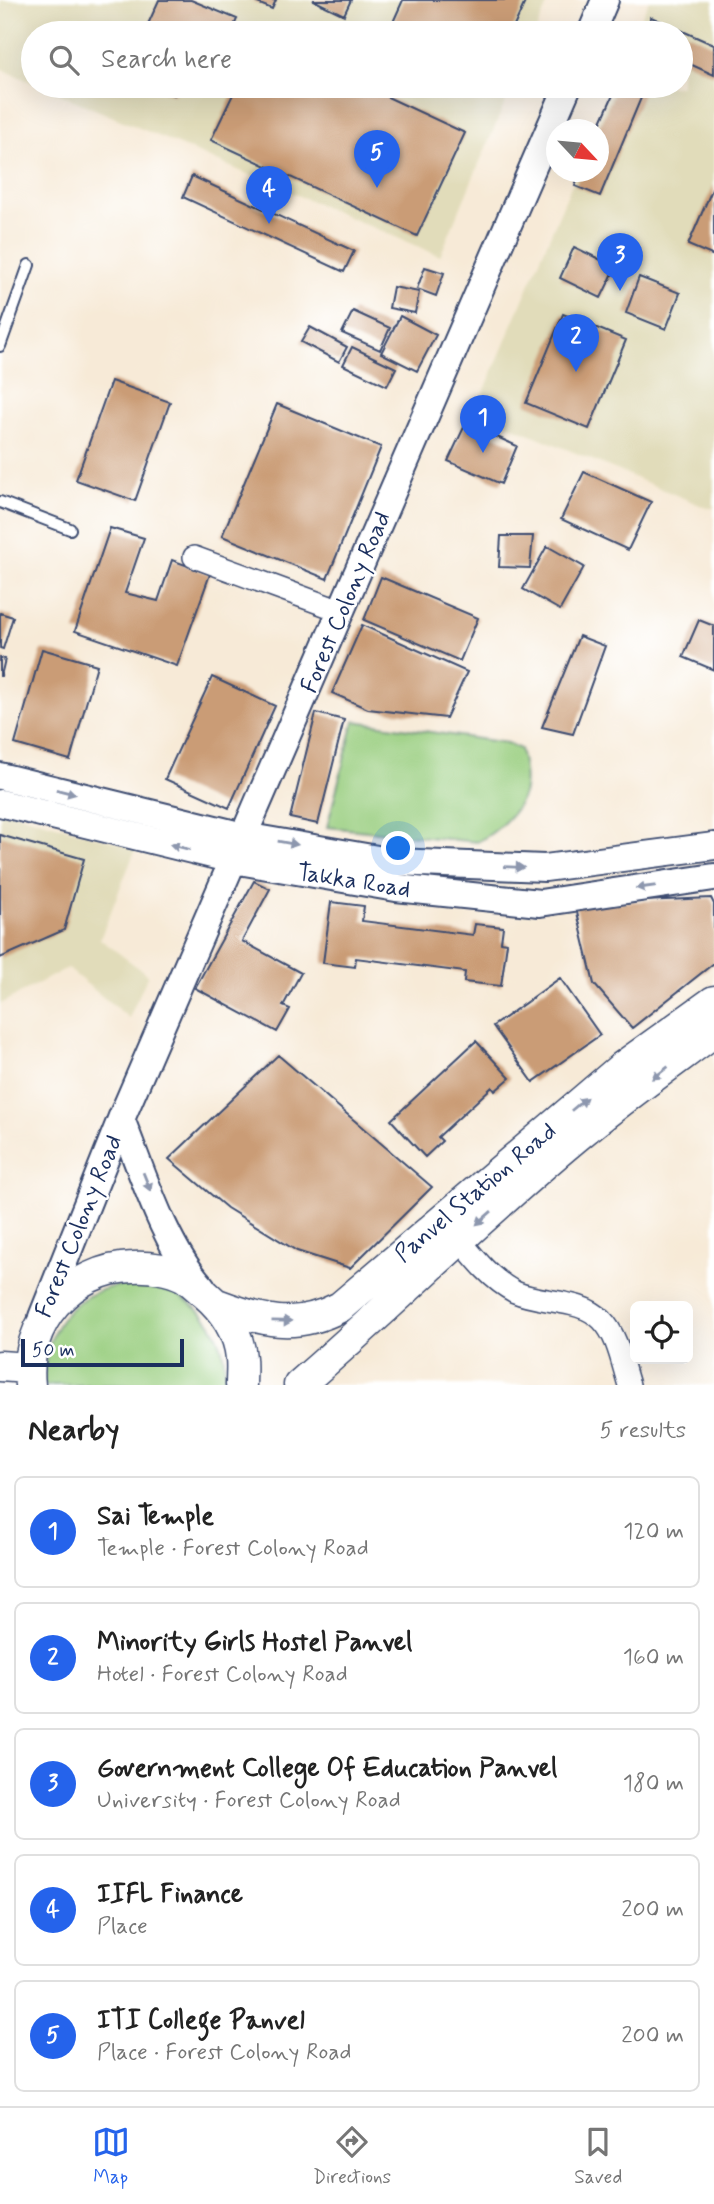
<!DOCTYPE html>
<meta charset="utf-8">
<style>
body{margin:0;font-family:Mynerve,sans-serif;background:#f2f2f2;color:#222}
.controls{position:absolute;right:21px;bottom:21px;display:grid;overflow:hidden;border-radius:10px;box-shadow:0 7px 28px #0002}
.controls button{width:63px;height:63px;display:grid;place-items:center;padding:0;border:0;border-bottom:2px solid #e0e0e0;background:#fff;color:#222;font:35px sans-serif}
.compass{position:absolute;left:546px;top:119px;width:63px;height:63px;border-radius:50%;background:#fff;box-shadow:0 7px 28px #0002;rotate:116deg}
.scale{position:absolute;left:21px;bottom:18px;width:163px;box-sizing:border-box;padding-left:7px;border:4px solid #1b2f5e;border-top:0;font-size:19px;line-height:24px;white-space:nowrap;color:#1b2f5e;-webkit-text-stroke:5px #fff;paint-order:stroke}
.you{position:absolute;left:399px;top:849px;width:24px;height:24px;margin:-18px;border:5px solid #fff;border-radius:50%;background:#1a73e8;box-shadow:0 0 0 10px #1a73e833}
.badge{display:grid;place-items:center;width:46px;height:46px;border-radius:50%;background:#2563eb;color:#fff;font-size:23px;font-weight:700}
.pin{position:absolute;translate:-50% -58px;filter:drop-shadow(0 2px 4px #0008)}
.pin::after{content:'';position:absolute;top:37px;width:24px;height:21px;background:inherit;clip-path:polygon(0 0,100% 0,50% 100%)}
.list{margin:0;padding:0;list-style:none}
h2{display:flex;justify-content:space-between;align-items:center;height:91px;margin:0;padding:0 28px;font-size:30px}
h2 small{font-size:23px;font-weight:400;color:#767676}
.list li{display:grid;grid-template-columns:46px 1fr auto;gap:21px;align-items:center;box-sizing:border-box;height:112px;margin:0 14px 14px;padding:0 14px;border:2px solid #e0e0e0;border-radius:10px}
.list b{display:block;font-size:26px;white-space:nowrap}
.list p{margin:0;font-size:23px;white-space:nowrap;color:#767676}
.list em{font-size:23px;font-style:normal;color:#767676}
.icon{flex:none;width:38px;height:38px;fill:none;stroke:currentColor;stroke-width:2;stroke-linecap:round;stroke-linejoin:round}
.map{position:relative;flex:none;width:714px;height:1385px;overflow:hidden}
.search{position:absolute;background:#fff;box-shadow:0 7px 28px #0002;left:21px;right:21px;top:21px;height:77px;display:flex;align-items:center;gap:18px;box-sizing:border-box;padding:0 24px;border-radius:38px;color:#767676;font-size:26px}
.sheet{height:721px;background:#fff}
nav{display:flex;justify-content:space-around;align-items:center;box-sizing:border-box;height:98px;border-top:2px solid #e0e0e0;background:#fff;font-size:19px;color:#767676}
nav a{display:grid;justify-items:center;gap:4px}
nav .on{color:#2563eb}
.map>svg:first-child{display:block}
</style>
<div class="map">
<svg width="714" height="1385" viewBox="0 0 714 1385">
<rect width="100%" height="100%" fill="#fff"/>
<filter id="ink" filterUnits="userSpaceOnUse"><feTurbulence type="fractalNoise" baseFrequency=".0143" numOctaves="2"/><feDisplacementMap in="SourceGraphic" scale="14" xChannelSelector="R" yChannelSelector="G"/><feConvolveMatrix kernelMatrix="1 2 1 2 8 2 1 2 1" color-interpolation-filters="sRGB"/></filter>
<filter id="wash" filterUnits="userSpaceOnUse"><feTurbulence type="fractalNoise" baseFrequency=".00686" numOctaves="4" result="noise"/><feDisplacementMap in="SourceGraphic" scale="28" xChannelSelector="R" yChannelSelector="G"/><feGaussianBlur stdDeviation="1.57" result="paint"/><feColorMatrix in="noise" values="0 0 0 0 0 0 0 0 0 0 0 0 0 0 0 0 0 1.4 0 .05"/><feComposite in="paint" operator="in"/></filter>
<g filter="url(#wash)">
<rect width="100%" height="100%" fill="#f7ead7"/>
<path fill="#e1dcba" d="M0,0H549L535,33H33V83L0,68Z
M649,0H714V508H707L476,411L577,172H598V130L595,129L613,86H681V33H635Z
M41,86H512L440,256Z
M0,809L136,848L100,939L148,975L129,1018L67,968L0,1004Z"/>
<path fill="#99ce7f" stroke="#5a7e6e" stroke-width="2" d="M354,721L507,743L520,749C523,763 527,779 523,794C517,814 495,833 477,842L327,827Z
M143,1283C195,1294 230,1329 224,1385H44C44,1320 78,1285 143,1283Z"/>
<g id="blocks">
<path fill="#ca9c76" d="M159,0H191L237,19L231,33H144Z
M250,0H276L272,9Z
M313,0H351L344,15Z
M403,0H526L511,33H393L389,31Z
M651,17L714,45V75L681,60V33H638L641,27L646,29Z
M152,86H178L174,95Z
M237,86H364L465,133L417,236L211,140Z
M617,86H646L600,196L575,186L581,172H598V129Z
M192,176L354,251L344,272L183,197Z
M714,185V256L688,245Z
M574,247L616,267L601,298L560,278Z
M425,267L444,273L436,296L417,289Z
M639,277L680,293L666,329L626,313Z
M393,287L419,292L415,313L389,308Z
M353,311L390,328L380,350L342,333Z
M563,314L626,340L589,429L526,403Z
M400,316L436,335L417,371L381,353Z
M310,327L347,347L339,362L301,342Z
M352,347L396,368L387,386L343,365Z
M111,381L170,402L135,501L76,480Z
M277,404L381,447L327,579L222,536Z
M466,423L517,446L501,484L448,461Z
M584,472L651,502L628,550L561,519Z
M110,528L144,538L125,593L158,601L172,560L210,574L177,666L75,631Z
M501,536H533L530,568L499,567Z
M547,546L584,567L560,610L523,589Z
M381,577L478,618L460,661L364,620Z
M0,613L13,617L3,649L0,648Z
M699,620L714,626V670L683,657Z
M362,625L467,672L446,718L368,709L332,693Z
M579,636L605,646L573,734L542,727Z
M42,649L97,665L70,760L15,744Z
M0,658L5,659L1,676H0Z
M212,677L275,706L229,808L165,779Z
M316,713L344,720L318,824L290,818Z
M0,835L84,859L64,930L0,958Z
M254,881L270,889L242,941L301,973L283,1006L290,1009L277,1032L195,988Z
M711,898L714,904V963L632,1028L594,984L575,904Z
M331,902L364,906L362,921L473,935L475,924L503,927L501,942L507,943L501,986L464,982L465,972L356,958L355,967L323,963Z
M560,978L600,1035L533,1082L493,1026Z
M476,1041L510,1078L495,1091L492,1087L438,1137L442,1141L425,1157L391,1120Z
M278,1055L432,1187L350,1268L297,1251L227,1208L169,1159Z"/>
</g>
</g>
<g filter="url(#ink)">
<use href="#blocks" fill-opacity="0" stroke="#3c4b70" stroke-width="2"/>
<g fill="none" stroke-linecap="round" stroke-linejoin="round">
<defs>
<path id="service" d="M0,346L29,265
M0,502L70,529"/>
<path id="minor" d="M194,557L341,611
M460,1240C476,1260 492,1280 515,1292C542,1304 581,1298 602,1320C618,1336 622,1364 629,1385"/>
<path id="tertiary" d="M591,33L605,0
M0,776L244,836L395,862L545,868L714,846
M0,803L233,860L396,888L540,903L714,877
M121,1119C142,1171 164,1245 202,1287
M42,1317L121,1119L568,86"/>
<path id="secondary" d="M217,1304C262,1321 294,1331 340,1307L622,1067L714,1001
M0,1366L28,1368
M30,1385C23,1324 71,1268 133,1267C149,1266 170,1269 185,1277C192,1282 199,1289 205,1294C224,1310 239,1333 241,1358C242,1367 241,1376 241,1385
M299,1385C392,1305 479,1218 574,1139C619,1101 667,1067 714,1032"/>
</defs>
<use href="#service" stroke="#3c4b70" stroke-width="14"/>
<use href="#minor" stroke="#3c4b70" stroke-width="24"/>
<use href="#tertiary" stroke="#3c4b70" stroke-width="30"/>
<use href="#secondary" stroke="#3c4b70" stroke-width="33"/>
<use href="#service" stroke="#fff" stroke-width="10"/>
<use href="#minor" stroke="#fff" stroke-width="21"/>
<use href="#tertiary" stroke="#fff" stroke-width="26"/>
<use href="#secondary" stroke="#fff" stroke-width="30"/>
</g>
<defs><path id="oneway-solid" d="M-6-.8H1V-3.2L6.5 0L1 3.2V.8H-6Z" transform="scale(1.75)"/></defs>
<g fill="#8d97ae">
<use href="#oneway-solid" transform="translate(66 792) rotate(14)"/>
<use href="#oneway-solid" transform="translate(288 843) rotate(10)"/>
<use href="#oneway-solid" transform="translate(180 847) rotate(-166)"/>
<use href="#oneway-solid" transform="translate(514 867) rotate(2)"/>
<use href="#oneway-solid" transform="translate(646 887) rotate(172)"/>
<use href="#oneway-solid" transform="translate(660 1073) rotate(143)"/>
<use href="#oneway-solid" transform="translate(579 1104) rotate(-40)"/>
<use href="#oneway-solid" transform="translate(147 1182) rotate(68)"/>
<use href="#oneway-solid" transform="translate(484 1218) rotate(139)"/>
<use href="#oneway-solid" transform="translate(282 1321) rotate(1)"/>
</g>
</g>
<g text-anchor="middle" stroke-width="5" stroke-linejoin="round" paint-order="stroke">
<g font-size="24" fill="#1b2f5e" stroke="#fff">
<text transform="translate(345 602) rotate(-67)" y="8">Forest Colony Road</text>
<text transform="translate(354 880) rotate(9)" y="8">Takka Road</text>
<text transform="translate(475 1192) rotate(-40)" y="8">Panvel Station Road</text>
<text transform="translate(78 1226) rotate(-68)" y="8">Forest Colony Road</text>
</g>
</g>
</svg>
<div class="controls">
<button><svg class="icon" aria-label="locate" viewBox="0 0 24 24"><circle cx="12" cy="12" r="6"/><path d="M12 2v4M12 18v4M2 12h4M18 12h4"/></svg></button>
</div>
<svg class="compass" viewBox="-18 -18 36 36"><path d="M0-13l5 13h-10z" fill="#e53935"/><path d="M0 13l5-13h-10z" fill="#767676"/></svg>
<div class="scale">50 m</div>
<div class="you"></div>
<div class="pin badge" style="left:483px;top:453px">1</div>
<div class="pin badge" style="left:576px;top:372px">2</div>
<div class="pin badge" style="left:620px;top:291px">3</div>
<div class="pin badge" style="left:269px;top:224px">4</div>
<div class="pin badge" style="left:377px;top:188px">5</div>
<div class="search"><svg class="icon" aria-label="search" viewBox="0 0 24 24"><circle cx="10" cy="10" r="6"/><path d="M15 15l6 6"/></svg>Search here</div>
</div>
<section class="sheet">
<h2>Nearby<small>5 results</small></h2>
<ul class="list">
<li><span class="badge">1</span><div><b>Sai Temple</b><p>Temple · Forest Colony Road</p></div><em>120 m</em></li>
<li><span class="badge">2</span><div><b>Minority Girls Hostel Panvel</b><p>Hotel · Forest Colony Road</p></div><em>160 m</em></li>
<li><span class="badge">3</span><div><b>Government College Of Education Panvel</b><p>University · Forest Colony Road</p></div><em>180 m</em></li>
<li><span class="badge">4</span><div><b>IIFL Finance</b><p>Place</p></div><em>200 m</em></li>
<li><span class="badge">5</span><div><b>ITI College Panvel</b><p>Place · Forest Colony Road</p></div><em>200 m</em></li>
</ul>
</section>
<nav>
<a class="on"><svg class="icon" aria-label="map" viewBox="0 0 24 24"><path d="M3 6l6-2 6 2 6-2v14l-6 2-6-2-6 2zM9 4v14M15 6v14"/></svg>Map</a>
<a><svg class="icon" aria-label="directions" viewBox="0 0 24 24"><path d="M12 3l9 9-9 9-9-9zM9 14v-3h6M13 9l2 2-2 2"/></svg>Directions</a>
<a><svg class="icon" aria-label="saved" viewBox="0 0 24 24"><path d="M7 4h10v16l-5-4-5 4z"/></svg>Saved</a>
</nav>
